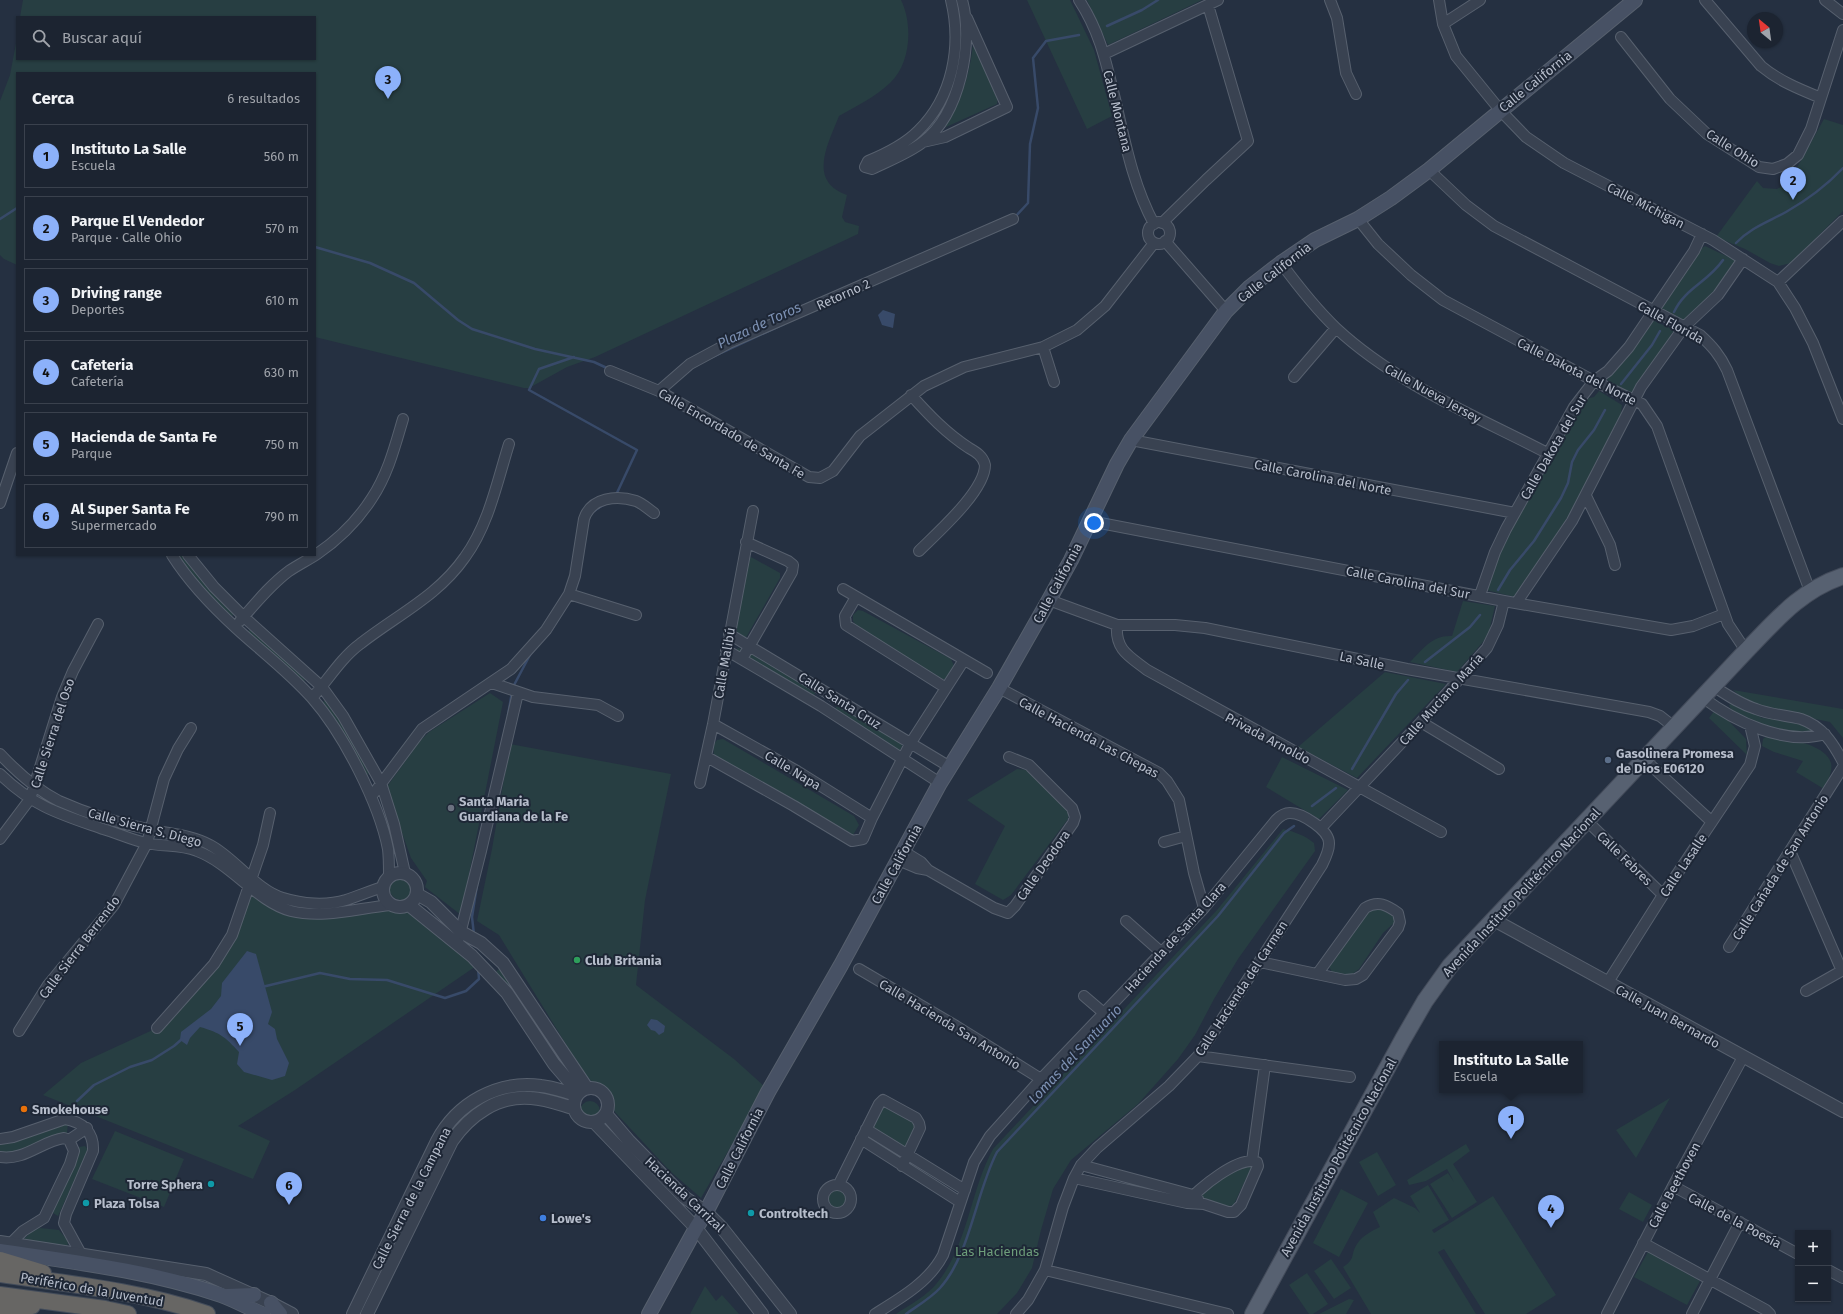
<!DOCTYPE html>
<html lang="es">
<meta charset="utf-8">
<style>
body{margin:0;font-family:"Fira Sans",sans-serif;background:#252c39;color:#f1f3f6}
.controls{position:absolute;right:12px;bottom:12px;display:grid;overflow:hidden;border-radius:0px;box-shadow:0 1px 3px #0004}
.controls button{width:36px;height:36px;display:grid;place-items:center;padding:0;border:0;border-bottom:1px solid #3a414d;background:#1c2431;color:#f1f3f6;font:20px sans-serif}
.compass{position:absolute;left:1747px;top:12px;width:36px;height:36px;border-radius:50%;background:#1c2431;box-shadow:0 1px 3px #0004;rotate:331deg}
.you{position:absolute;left:1094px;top:523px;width:14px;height:14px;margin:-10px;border:3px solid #fff;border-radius:50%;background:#1a73e8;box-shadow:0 0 0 6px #1a73e833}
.badge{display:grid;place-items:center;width:26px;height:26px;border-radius:50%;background:#8cb1fa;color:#111;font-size:13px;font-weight:700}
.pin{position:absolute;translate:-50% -33px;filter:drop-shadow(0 1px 2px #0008)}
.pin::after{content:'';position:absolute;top:21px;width:14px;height:12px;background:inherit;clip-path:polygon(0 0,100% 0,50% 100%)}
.popup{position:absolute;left:1439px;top:1041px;width:144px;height:52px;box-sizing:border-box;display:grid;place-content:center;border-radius:0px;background:#1c2431;filter:drop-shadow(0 1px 3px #0005);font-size:13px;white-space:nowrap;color:#a0a4ab}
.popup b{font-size:15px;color:#f1f3f6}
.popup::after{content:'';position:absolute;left:50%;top:100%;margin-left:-8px;border:8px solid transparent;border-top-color:#1c2431}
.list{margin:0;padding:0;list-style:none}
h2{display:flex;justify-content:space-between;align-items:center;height:52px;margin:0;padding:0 16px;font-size:17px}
h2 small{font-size:13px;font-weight:400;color:#a0a4ab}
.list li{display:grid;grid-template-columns:26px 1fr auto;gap:12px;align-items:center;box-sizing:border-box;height:64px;margin:0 8px 8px;padding:0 8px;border:1px solid #3a414d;border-radius:0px}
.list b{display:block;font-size:15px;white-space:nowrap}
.list p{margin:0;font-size:13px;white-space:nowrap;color:#a0a4ab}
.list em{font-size:13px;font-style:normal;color:#a0a4ab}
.icon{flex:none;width:22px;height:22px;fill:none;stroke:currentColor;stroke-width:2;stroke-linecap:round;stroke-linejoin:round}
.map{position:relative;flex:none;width:1843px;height:1314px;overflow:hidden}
.search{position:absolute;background:#1c2431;box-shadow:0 1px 3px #0004;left:16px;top:16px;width:300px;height:44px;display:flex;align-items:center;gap:10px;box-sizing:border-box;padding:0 14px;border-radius:0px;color:#a0a4ab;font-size:15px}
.panel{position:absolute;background:#1c2431;box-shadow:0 1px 3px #0004;left:16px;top:72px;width:300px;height:484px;border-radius:0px}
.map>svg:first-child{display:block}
</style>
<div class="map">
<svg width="1843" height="1314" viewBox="0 0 1843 1314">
<rect width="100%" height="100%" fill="#253041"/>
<path fill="#273e42" d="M23,0H901C913,24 911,64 890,83C875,97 857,106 839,116C828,144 807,181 847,195L842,217L845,222L859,226L858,234L595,357L567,367L529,388H524L315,337V73H17V265L4,259L0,255V101L10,75L17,38V59H315V17H20Z
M1027,0H1070L1094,50L1112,116L1087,129Z
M1087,0H1202L1108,45Z
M975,44L998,92L997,104L946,127L945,126C962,97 969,78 973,45Z
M1824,119L1843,125V211L1791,263L1779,266L1770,263L1745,249L1716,237L1757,181L1763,188L1777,189L1789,182Z
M1705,246L1737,261L1727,280L1701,308L1683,321L1660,308L1696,252Z
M1652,320L1674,330L1671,335L1672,340L1631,394L1606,379L1634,346Z
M1599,391L1622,405L1621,413L1622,416L1558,540L1515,597L1486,590L1492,561L1575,410L1586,399L1594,397Z
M176,555H183L234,614L230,618L206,593Z
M751,557L780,573V578L744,641L734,633L748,559Z
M1463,601L1495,606L1488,636L1457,672L1410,662C1423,649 1432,635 1452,636Z
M858,610L863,611L951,659L954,666L945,679H940L856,625L853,621V615Z
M251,628L307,678L301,684L246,634Z
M738,648L745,650L816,692L811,700L734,652Z
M1385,672L1446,684L1357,778L1298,747Z
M1733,690L1843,709V738L1830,722L1751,706Z
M490,693L503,702L461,915L425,887L427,881L411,858L386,788L420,741L429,732Z
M325,700L343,724L371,771L365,777L320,705Z
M1734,703L1762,718L1786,720L1814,727L1812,732L1804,734C1783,731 1737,727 1729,705Z
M837,706L903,744L899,752L833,712Z
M1715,710L1722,714L1746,739L1747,755L1709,718Z
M1768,735C1786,739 1825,743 1831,763C1833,772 1827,782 1824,789L1796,772L1803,761L1774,752L1762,746L1763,739Z
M723,739L854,816L859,825L853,835L714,756L713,745L717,740Z
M510,744L671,774L645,900L636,985L734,1059L765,1087L701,1198L670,1171L615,1112L578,1064L499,935L477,921L492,849Z
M1282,757L1348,790L1319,819L1266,787Z
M1017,769L1028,770L1069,810L1068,819L1011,895L1003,900L975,884L1005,826L967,800Z
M1283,829C1295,832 1304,835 1314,843L1315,851L1238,959L1214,999L1195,1035L1178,1059L1138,1104L1071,1160L1053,1189L1041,1230L1032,1268L1017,1293L997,1314H896C909,1305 927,1296 937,1283C968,1245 970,1191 993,1149L1217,910Z
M389 887a13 13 0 1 1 26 0a13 13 0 1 1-26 0Z
M249,887L288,912L405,906L482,962L295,1090L238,1126L270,1141L253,1179L43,1095L81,1063L157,1028L218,961Z
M1381,907L1395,916L1394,923L1383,933L1359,969L1351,975L1332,972L1327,963L1364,910Z
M502,965L580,1083L575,1086L520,1001L496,972Z
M1670,1098L1636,1158L1616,1130Z
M580 1111a10 10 0 1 1 20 0a10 10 0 1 1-20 0Z
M886,1106L915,1121L916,1125L901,1159L864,1138L882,1107Z
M68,1123L67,1133L17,1154L0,1155V1143Z
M115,1131L184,1159L164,1207L92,1179Z
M1466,1144L1470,1151L1453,1164L1477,1202L1452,1218L1430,1184L1448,1173L1454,1182L1447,1169L1426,1181L1409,1185L1407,1180Z
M85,1146L88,1150L58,1216L53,1213L54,1208L79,1147Z
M1377,1152L1396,1185L1378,1196L1359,1162Z
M1253,1164L1234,1204L1227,1208L1194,1201L1238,1165Z
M1428,1185L1449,1220L1432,1230L1434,1233L1493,1196L1556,1295L1526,1314H1485L1444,1249L1438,1252L1476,1314H1371L1343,1267C1356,1259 1350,1255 1357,1244C1363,1235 1372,1231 1380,1227L1373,1212L1394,1198L1415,1208L1420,1213L1410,1196Z
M825 1199a12 12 0 1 1 24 0a12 12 0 1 1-24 0Z
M1341,1189L1368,1203L1339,1257L1313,1243Z
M1629,1192L1652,1205L1643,1222L1619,1209Z
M40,1228L59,1230L68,1241L67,1250L22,1241L32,1231Z
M1648,1252L1700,1281L1687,1305L1634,1277Z
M1331,1259L1351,1288L1334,1299L1314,1271Z
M1307,1273L1328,1304L1313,1314H1309L1289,1285Z
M705,1286L716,1301L722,1295L739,1314H690Z
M1349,1299L1354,1300L1346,1314H1319Z"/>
<path fill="#384a69" d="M883,310L895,314L893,328L882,325L878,315Z
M247,951L256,954L272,1012L268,1024L275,1029L277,1039L289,1063L285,1076L272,1080L244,1072L237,1064L239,1052C225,1037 221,1033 200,1027L190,1038L187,1045L180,1040L181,1032L211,1009L221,996L222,983Z
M651,1019L657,1020L665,1026L664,1032L659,1035L655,1031L651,1030L647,1025Z"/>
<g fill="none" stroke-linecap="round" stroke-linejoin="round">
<path stroke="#384a69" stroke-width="2.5" d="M1107,26L1142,10L1158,0
M1015,217L1028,203L1030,144L1038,108L1033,58L1046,41L1079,35
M0,219L17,208
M1736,243C1750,228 1768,222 1786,212C1807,200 1826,186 1843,168
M315,247L370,263L414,283L458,320L472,329L535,349L594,362L609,369
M1674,312C1685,288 1708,282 1723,260
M574,357L539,369L529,390L637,450L616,495
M712,357L784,324
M1621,384L1652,345L1660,331
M594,511L603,505
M1498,590L1510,570L1534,541L1561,498L1568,483L1572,462L1578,450L1594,430L1605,410
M1425,662L1470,627L1480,615
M513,687L531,653
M508,715L512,692
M1352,769L1396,694L1408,680
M1312,806L1336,788
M474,935L472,917L477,885
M262,987L320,973L350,979L387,980L445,998L466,991L479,979L478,968
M77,1101L94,1085L130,1067L152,1060L174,1046L182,1039
M906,1314C917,1306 931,1298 940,1288C970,1255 976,1192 997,1152L1218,916L1284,833L1294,826"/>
<defs>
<path id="minor" d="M951,0C962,46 953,97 918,131C904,145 885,154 868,161L865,167L872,169C888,161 909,153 923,142C960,114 974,42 962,0
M1079,0C1100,32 1106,62 1115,99C1125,142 1133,185 1154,224
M1330,0L1337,18L1346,73L1356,94
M1439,0L1443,24L1456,56L1500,110L1526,137L1564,163L1713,240L1778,282L1795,308L1813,343L1843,419
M1705,0L1761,66C1779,81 1799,89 1821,98
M1825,0L1843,14
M1443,24L1480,0
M1621,37L1670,99L1707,134L1759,167L1773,169L1787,164L1798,155L1811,129L1843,30
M1104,54L1218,0
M923,142L945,137L1007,107L967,18
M1429,170L1466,205L1494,226L1700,335C1712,346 1720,355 1727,370L1810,591
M1358,219L1378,244L1411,275L1443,300L1594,381L1642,404L1657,426L1728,624L1746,651
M1148 233a11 11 0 1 1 22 0a11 11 0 1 1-22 0Z
M1162,223L1206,180L1248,141L1208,5
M1165,241L1226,311
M1281,263C1298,286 1315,308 1336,328C1396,384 1476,416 1549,454
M1778,282L1843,221
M1043,347L1054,382
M610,371L659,391L809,477L820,478L833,471L860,436L924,386L964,367L1043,347L1077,330L1105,306L1154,243
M1294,377L1336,328
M659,391L690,364L729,343L1013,219
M911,395C929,415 946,433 969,448C976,452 983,456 985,465C985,491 937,533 919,551
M1131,440L1515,513
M1586,496L1610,545L1615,565
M0,503L17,453
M1090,521L1504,601L1671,630L1693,626L1724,614
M172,555C189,582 212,606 236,628C261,651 289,672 312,698C343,733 379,803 388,849C389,857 389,867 389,876
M188,555L214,587L244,617L322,687L343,716L381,783L394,824L405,873
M843,589L987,673
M569,594L636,615
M1480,595L1495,552L1506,529L1574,407L1594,381L1608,371L1629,347L1694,251L1702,234
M856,597L845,616L846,625L946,688
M1049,600L1117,625H1175L1205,628L1407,669L1649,712L1660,716L1674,727
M1517,602L1572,521L1641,387L1684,327L1718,295L1743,259
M240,621C255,604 270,585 289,571C298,565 308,560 317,554C339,539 358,520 372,498C388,474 395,446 403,419
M1117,625C1115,650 1129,656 1147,670L1441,832
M729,634L950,767
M726,650L821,706L940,783
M742,659L792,572L793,565L788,561L746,542
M492,683L533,697L598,705L618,716
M1713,686C1727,695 1740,704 1756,709C1771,715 1786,715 1801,719C1822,726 1833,743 1843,762
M999,688L1159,773L1167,781L1179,800L1194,873L1204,908
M1702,697C1734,721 1784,746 1825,734
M312,698C328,680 341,658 360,644C397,615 438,596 465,557C489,524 497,482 509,444
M1421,722L1499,769
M713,724L797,771L872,818
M0,754C16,771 37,790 59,801C88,814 121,824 152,830C171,834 192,835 210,845C235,858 257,891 283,898C302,904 326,906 346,900C358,896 370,891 383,887
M707,757L794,806L852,841L863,839L872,818L910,744L964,660
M1644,759L1712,822
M0,774C34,807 60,814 103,829C117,833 132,840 146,843C164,847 180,844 197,851C232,864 257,902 291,911C324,919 358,908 391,905
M700,783L713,724L753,511
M371,797L422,729L511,669L546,630L569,594L575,576L584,519C591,497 617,495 636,501C642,503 648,509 654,513
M1587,821L1663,895
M1321,828L1421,722L1487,648L1498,625L1504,601
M0,839L30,799L62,697L73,671L98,624
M1164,842L1186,836
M903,851L921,862L928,870L994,908L1008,913L1015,906L1073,823L1075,817L1072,808L1029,765L1009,757
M1790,851L1842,971
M898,860L917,868L928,870
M1126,921L1162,953
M459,938L481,851L518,693
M1729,947L1843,767
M1260,962L1345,980L1356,979L1363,975L1398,928L1400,922L1398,913C1387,905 1378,900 1365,908L1318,973
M859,969L956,1026L1041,1079
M1608,982L1663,895L1750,765L1755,746L1750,725
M1806,991L1843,970
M1084,996L1105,1014
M157,1028L214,964L232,935L263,845L270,813
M19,1031L48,985L114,905L147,843L164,779L178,749L191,728
M1198,1056L1350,1077
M866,1129L965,1190
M0,1139L13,1137L65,1119C83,1122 94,1132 93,1151L66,1214L64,1223L81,1254
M861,1139L960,1202
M69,1140L87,1128
M0,1157C24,1161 42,1141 64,1138L69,1140L74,1151L70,1164L44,1218L23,1231L10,1244
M1252,1161L1265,1065
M1081,1165L1193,1195L1198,1199
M1074,1178L1187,1203L1204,1204L1228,1212H1234L1241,1205L1258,1166L1257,1162C1240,1155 1197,1189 1187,1203
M839,1184L879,1104L883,1100L916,1118L919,1123L920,1128L902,1166
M823 1199a14 14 0 1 1 28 0a14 14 0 1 1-28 0Z
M1673,1186L1798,1254
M1643,1243L1766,1310L1770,1314
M1045,1270L1228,1314
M1828,1270L1843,1278
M875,1314C901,1298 929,1282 943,1255L974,1162L990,1136L1041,1079L1204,908L1276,820C1280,816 1284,813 1290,813C1302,813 1330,830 1329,844C1329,851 1325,859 1322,865L1198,1056L1169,1086L1097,1148L1081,1165L1074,1178L1063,1207L1045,1270L1028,1300L1016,1314
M1607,1314L1673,1186L1743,1057
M1692,1314L1740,1222"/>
<path id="tertiary" d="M383 890a17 17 0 1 1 34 0a17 17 0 1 1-34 0Z
M417,894L431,902L461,932L481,943L503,963L587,1088
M409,905L472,956L507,993L554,1064L579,1093
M1494,920L1843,1111
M574 1105a17 17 0 1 1 34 0a17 17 0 1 1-34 0Z
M606,1114L629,1141L684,1197L706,1212L722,1228L790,1314
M595,1123L696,1228L762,1314
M0,1242L206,1274L271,1303L292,1314
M353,1314L437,1141C457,1103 498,1080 541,1086C553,1087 565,1092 577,1095
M367,1314L452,1141C470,1115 498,1095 531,1098C546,1099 559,1104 573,1108"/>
<path id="secondary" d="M0,1251C75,1262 150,1271 221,1295C235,1300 249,1308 263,1314
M227,1296L254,1295
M271,1303L280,1314
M649,1314L696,1228L706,1212L768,1092L841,965L940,783L999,688L1049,600L1071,560L1117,464L1131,440L1226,311L1250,287L1281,263L1315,240L1358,219L1391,198L1429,170L1635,0"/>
<path id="primary" d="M1253,1314L1403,1039L1425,1001L1450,966L1746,651C1776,620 1801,590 1843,576"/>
<path id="trunk" d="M0,1260L43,1273
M0,1274C69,1284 140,1291 207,1314
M0,1295L105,1309L128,1314
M0,1309L32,1306"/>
</defs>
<use href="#minor" stroke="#57606e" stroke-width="12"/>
<use href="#tertiary" stroke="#57606e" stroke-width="14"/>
<use href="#secondary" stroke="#57606e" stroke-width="16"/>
<use href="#primary" stroke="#434b5a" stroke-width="18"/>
<use href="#trunk" stroke="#444d5b" stroke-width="18"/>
<use href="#minor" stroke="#394251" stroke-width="10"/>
<use href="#tertiary" stroke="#394251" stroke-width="12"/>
<use href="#secondary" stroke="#475164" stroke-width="14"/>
<use href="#primary" stroke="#576171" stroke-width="16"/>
<use href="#trunk" stroke="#676664" stroke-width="16"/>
</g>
<circle fill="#5c6f8a" stroke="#1e2736" stroke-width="1.5" cx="1608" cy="760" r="4"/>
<circle fill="#6b7280" stroke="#1e2736" stroke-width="1.5" cx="451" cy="808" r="4"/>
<circle fill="#2e9e5b" stroke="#1e2736" stroke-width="1.5" cx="577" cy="960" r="4"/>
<circle fill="#e8710a" stroke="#1e2736" stroke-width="1.5" cx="24" cy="1109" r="4"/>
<g fill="#0f9aa8" stroke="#1e2736" stroke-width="1.5">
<circle cx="211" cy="1184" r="4"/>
<circle cx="86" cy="1203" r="4"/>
<circle cx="751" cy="1213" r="4"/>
</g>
<circle fill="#3f7fe0" stroke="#1e2736" stroke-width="1.5" cx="543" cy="1218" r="4"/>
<g text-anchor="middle" stroke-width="4" stroke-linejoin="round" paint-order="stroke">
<g font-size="13" fill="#b6bdcb" stroke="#1e2736">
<text transform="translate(1535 81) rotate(-39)" y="5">Calle California</text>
<text transform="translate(1118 111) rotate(76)" y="5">Calle Montana</text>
<text transform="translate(1733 148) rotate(32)" y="5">Calle Ohio</text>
<text transform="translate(1646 205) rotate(27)" y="5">Calle Míchigan</text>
<text transform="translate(1274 272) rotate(-38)" y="5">Calle California</text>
<text transform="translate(843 294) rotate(-24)" y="5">Retorno 2</text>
<text transform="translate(1671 322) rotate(29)" y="5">Calle Florida</text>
<text transform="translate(1577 371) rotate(27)" y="5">Calle Dakota del Norte</text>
<text transform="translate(1433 393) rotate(29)" y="5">Calle Nueva Jersey</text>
<text transform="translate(732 433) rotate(30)" y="5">Calle Encordado de Santa Fe</text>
<text transform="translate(1553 447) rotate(-60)" y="5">Calle Dakota del Sur</text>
<text transform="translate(1323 477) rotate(11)" y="5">Calle Carolina del Norte</text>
<text transform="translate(1408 582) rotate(11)" y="5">Calle Carolina del Sur</text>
<text transform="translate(1057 583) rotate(-62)" y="5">Calle California</text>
<text transform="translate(1362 660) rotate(12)" y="5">La Salle</text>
<text transform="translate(724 663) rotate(-80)" y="5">Calle Malibú</text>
<text transform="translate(1441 699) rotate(-48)" y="5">Calle Muciano María</text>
<text transform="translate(840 700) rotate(32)" y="5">Calle Santa Cruz</text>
<text transform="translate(52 733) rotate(-72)" y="5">Calle Sierra del Oso</text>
<text transform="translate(1089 737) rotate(28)" y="5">Calle Hacienda Las Chepas</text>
<text transform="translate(1268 738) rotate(28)" y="5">Privada Arnoldo</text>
<text transform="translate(793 770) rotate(31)" y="5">Calle Napa</text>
<text transform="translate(145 827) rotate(15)" y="5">Calle Sierra S. Diego</text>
<text transform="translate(1625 858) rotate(44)" y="5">Calle Febres</text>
<text transform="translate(896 864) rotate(-61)" y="5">Calle California</text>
<text transform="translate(1043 865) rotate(-55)" y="5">Calle Deodora</text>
<text transform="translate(1683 865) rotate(-56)" y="5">Calle Lasalle</text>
<text transform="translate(1780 867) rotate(-58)" y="5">Calle Cañada de San Antonio</text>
<text transform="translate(1521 892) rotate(-47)" y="5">Avenida Instituto Politécnico Nacional</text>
<text transform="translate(1175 937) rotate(-48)" y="5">Hacienda de Santa Clara</text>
<text transform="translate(79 947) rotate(-53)" y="5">Calle Sierra Berrendo</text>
<text transform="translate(1241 988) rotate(-57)" y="5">Calle Hacienda del Carmen</text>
<text transform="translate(1668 1016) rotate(29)" y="5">Calle Juan Bernardo</text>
<text transform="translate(950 1024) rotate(31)" y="5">Calle Hacienda San Antonio</text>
<text transform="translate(739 1148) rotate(-63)" y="5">Calle California</text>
<text transform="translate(1338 1157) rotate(-61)" y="5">Avenida Instituto Politécnico Nacional</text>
<text transform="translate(1674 1185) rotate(-62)" y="5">Calle Beethoven</text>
<text transform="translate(685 1194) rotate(43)" y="5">Hacienda Carrizal</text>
<text transform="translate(411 1198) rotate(-63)" y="5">Calle Sierra de la Campana</text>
<text transform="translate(1735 1220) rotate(28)" y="5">Calle de la Poesía</text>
<text transform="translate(92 1289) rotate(10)" y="5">Periférico de la Juventud</text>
</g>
<g font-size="13" font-weight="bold" fill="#b6bdcb" stroke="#1e2736" text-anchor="start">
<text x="1616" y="758">Gasolinera Promesa<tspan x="1616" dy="15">de Dios E06120</tspan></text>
<text x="459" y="806">Santa Maria<tspan x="459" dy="15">Guardiana de la Fe</tspan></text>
<text x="585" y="965">Club Britania</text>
<text x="32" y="1114">Smokehouse</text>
<text x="203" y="1189" text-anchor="end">Torre Sphera</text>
<text x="94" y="1208">Plaza Tolsa</text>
<text x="759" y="1218">Controltech</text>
<text x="551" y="1223">Lowe's</text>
</g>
<g font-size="13" fill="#6d9d7a" stroke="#1e2736">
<text x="997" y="1256">Las Haciendas</text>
</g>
<g font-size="14" font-style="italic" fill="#7d91b3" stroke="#1e2736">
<text transform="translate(759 325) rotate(-25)" y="5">Plaza de Toros</text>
<text transform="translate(1075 1054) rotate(-47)" y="5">Lomas del Santuario</text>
</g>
</g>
</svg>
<div class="controls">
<button>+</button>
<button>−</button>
</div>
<svg class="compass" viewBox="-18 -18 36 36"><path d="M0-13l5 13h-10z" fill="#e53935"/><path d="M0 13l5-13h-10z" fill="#a0a4ab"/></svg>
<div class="you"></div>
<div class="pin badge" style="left:1511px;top:1139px">1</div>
<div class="popup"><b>Instituto La Salle</b>Escuela</div>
<div class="pin badge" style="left:1793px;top:200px">2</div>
<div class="pin badge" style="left:388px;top:99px">3</div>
<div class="pin badge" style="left:1551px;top:1228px">4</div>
<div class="pin badge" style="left:240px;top:1046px">5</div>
<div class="pin badge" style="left:289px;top:1205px">6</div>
<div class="search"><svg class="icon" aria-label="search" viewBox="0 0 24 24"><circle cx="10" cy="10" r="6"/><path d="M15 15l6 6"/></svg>Buscar aquí</div>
<section class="panel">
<h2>Cerca<small>6 resultados</small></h2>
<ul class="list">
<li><span class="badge">1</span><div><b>Instituto La Salle</b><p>Escuela</p></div><em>560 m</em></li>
<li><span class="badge">2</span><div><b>Parque El Vendedor</b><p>Parque · Calle Ohio</p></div><em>570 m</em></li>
<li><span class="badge">3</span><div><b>Driving range</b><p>Deportes</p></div><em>610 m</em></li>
<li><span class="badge">4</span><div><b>Cafeteria</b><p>Cafetería</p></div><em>630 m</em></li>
<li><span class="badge">5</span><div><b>Hacienda de Santa Fe</b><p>Parque</p></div><em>750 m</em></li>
<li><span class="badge">6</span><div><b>Al Super Santa Fe</b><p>Supermercado</p></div><em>790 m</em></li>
</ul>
</section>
</div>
